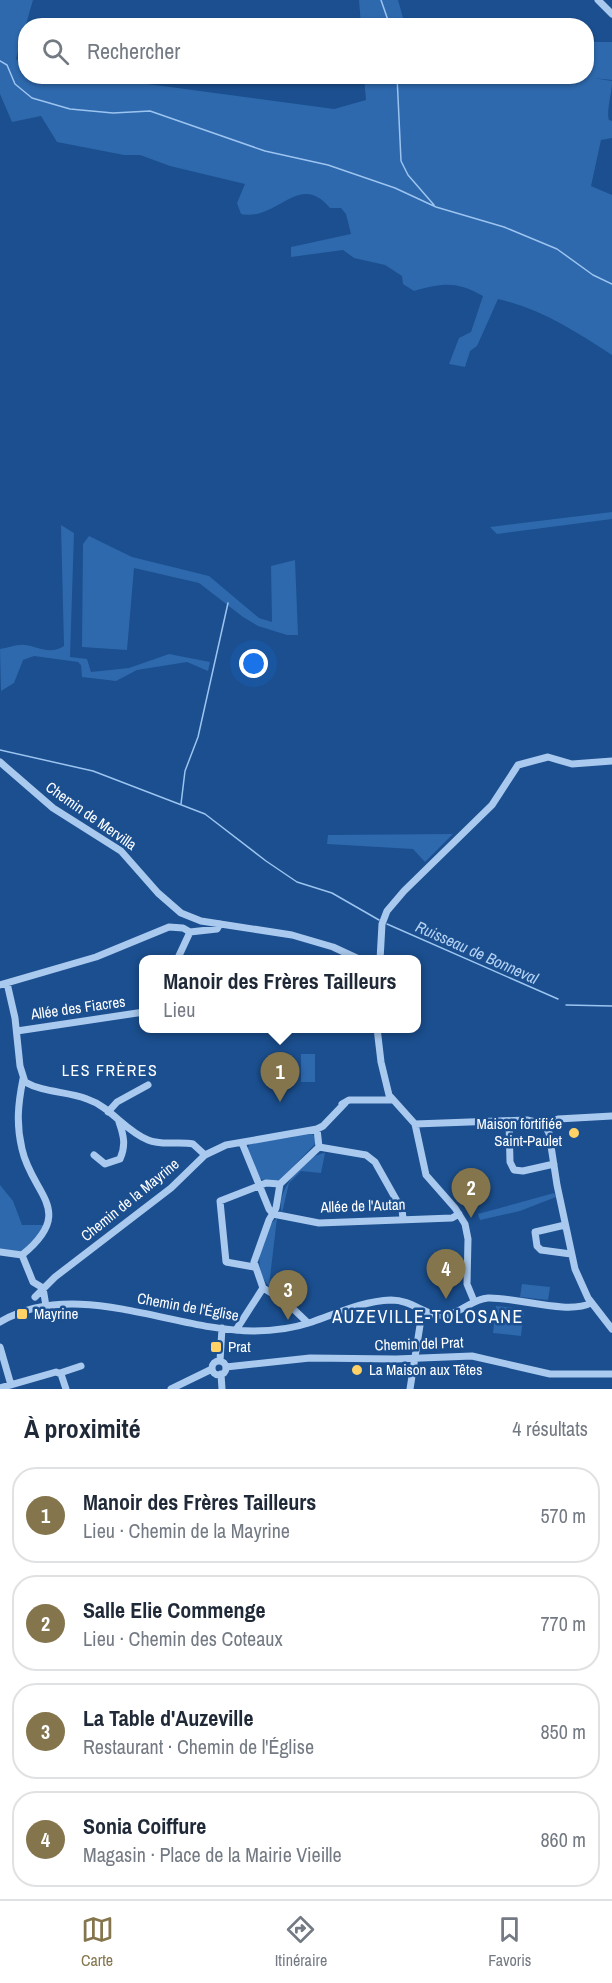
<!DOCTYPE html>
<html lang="fr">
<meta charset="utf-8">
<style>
body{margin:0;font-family:"Archivo Narrow",sans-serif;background:#f6f6f7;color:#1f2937}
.you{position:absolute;left:254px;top:664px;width:21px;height:21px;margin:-15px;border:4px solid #fff;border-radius:50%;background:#1a73e8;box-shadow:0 0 0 9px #1a73e833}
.badge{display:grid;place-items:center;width:39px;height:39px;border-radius:50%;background:#84754c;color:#fff;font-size:20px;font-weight:700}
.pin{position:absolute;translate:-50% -50px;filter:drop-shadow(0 2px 3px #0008)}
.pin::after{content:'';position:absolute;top:32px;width:21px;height:18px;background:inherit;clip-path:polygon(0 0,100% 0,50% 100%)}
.popup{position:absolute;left:139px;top:955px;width:282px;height:78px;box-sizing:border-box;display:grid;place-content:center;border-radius:12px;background:#fff;filter:drop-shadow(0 2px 4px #0005);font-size:20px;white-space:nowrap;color:#747a83}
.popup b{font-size:22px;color:#1f2937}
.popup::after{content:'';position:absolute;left:50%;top:100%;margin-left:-12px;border:12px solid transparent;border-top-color:#fff}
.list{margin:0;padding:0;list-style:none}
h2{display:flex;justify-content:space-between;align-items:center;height:78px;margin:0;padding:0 24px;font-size:26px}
h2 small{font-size:20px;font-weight:400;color:#747a83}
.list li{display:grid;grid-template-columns:39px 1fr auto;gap:18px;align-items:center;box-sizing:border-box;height:96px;margin:0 12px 12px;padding:0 12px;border:2px solid #e0e1e3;border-radius:24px}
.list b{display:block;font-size:22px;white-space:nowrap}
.list p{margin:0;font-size:20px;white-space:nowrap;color:#747a83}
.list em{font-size:20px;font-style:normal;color:#747a83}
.icon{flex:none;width:33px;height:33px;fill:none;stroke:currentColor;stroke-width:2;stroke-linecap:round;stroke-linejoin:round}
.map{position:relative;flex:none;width:612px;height:1389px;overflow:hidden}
.search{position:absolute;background:#fff;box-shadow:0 2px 4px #0004;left:18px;right:18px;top:18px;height:66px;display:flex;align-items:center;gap:15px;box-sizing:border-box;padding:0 21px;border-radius:24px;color:#747a83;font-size:22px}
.sheet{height:510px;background:#fff}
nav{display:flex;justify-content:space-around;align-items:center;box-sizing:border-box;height:84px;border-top:2px solid #e0e1e3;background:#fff;font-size:16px;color:#747a83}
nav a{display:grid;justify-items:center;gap:3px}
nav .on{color:#84754c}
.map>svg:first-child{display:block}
</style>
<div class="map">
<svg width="612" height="1389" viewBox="0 0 612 1389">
<rect width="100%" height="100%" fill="#1b4f8f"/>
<path fill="#2e69ad" d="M0,0H33L16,59L25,66L26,76L95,77L334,109L366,100L364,77H419L420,79L424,76H586L587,42H612V80L593,78L612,81C612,93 606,112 609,120L612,121V138L601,140L591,186L612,195V355C575,331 541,309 498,299L477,346L470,351L465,367L449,364L459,338L471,332L483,296C456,281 443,283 414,291L403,284L402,276L385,265L354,258L343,250L291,257V247L351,234L346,214L341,208H330C299,170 277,222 241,214L237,203L245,184L170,166L140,155H124L57,142L41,116L12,122L0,94Z
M359,0H398L405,25H361Z
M612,512V519L497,534L490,527Z
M61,525L74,533L70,657L87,659L91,672L129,668L169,654L210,662L208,671L187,662L137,670L116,681L82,677L81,665L78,662L34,656L23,660L14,683L1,691L0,649C8,648 17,644 25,645C39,647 50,655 64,646Z
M89,536L132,557L209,576L259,618L272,622L271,566L295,560L298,635H287L258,626L243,617L199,583L134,568L127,650L82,647L83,544Z
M453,834L425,862L413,849L327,844L328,835Z
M301,1054H315V1082H301Z
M309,1132L316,1137V1143L280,1180L266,1181L258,1178L247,1150L250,1143L294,1137L295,1135Z
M325,1153L321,1173L301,1171L289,1183L282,1213C274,1192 306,1154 325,1153Z
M0,1185L13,1201L22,1225H43V1230L20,1253L0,1249Z
M554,1193L556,1197L520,1211L480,1220L478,1214Z
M277,1218L269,1286C252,1269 259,1232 277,1218Z
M522,1284L550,1287L548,1300L520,1297Z
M496,1306L524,1309L521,1336L493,1333Z"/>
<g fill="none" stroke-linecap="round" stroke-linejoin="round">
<path stroke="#9cc4f0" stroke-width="1.5" d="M381,0L390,26
M0,61L7,65L15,84L32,98L70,109L113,113L150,111L265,151L328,165L395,188L436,207L504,227L557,249L593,275L612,284
M397,76L401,161L408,175L434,205
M0,750L93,771L205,814L266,861L297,882L332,893L379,920
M181,804L185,771L198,737L228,603
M387,924L558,999
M566,1005L612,1006"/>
<path stroke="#a9c9ee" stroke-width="7" d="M598,0L612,14
M0,762L53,808L121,851L158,893L181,913L201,921L292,935L333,947L361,960
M177,960L190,932
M380,960L382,924L387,911L404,891L492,805L518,765L548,757L572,764L612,761
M7,983L15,1018L20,1066L25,1082C44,1093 67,1091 87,1099C111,1107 124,1130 148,1140C162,1146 178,1141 193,1144L205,1155
M0,985L96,957L169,927L183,928L190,932L217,929L220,924
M377,1028L381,1062L389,1095L415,1124L426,1175L455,1208L465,1224L468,1239L467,1284L474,1301
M17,1031L144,1012
M342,1104L349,1100H392
M108,1112L117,1102L148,1085
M509,1121L510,1162L514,1170L523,1171L554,1164
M415,1124L527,1120L544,1124L549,1133L557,1185L575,1269L588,1298L612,1329
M544,1124L558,1119L612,1116
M317,1129L319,1147
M242,1143L269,1209L273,1214L319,1223L452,1218L459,1214
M319,1147L366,1155L375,1162L402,1210L403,1218
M94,1155L105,1164L120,1159C126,1146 124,1136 119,1122
M565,1225L535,1232L537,1246L541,1250L571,1254
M0,1252L22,1255
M22,1255C77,1210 32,1195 22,1149C16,1124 18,1104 23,1079
M22,1255L33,1282L43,1288L46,1306
M254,1267L226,1262L220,1201L266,1183L280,1184
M35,1297L55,1277L171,1188L205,1155L226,1145L317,1129L323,1126L345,1103
M0,1322C77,1277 173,1331 254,1331C273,1331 294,1328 312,1322C338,1313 363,1301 391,1300C414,1300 427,1318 446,1315C461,1313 472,1299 488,1298C516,1297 568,1315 591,1303
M308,1323L285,1301L263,1288L254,1262L269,1220L276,1208L280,1184L319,1147
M236,1330L263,1288
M0,1347L11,1385
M220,1361L222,1328
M212 1368a7 7 0 1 1 14 0a7 7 0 1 1-14 0Z
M226,1367L310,1358L396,1359L472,1356L550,1374H612
M60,1373L81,1366
M221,1374L222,1389
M0,1388L56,1372L61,1374L66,1389
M171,1389L212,1369
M410,1389L421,1319L426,1312"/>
</g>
<g fill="#ffd166" stroke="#1b4f8f" stroke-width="2">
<circle cx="574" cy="1133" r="6"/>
<rect x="16" y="1308" width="12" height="12" rx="3"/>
<rect x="210" y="1341" width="12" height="12" rx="3"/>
<circle cx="357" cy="1370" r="6"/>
</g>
<g text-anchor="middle" stroke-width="5" stroke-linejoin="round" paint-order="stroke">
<g font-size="15" fill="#fff" stroke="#1b4f8f">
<text transform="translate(91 816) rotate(35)" y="5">Chemin de Mervilla</text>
<text transform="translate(78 1008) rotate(-8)" y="5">Allée des Fiacres</text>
<text transform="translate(130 1200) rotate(-39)" y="5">Chemin de la Mayrine</text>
<text transform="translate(363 1206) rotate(-2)" y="5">Allée de l'Autan</text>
<text transform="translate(188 1307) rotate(10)" y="5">Chemin de l'Église</text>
<text transform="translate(419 1344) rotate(-2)" y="5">Chemin del Prat</text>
</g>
<g font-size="15" fill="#fff" stroke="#1b4f8f" text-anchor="start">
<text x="562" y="1129" text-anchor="end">Maison fortifiée<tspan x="562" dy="17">Saint-Paulet</tspan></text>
<text x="34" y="1319">Mayrine</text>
<text x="228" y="1352">Prat</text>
<text x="369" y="1375">La Maison aux Têtes</text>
</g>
<g font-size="16" font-style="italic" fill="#b5d3f5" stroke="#1b4f8f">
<text transform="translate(477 952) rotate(24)" y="6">Ruisseau de Bonneval</text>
</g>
<g font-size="16" letter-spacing="1.5" fill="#fff" stroke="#1b4f8f">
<text x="110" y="1076">LES FRÈRES</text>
</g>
<g font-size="18" letter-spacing="1.5" fill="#fff" stroke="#1b4f8f">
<text x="428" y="1323">AUZEVILLE-TOLOSANE</text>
</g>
</g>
</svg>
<div class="you"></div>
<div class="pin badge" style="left:280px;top:1102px">1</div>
<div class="popup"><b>Manoir des Frères Tailleurs</b>Lieu</div>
<div class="pin badge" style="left:471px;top:1218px">2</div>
<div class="pin badge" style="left:288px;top:1320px">3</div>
<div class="pin badge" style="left:446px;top:1299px">4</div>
<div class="search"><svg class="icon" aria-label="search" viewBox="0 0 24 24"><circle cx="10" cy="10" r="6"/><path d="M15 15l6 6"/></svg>Rechercher</div>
</div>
<section class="sheet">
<h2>À proximité<small>4 résultats</small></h2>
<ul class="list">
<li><span class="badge">1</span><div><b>Manoir des Frères Tailleurs</b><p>Lieu · Chemin de la Mayrine</p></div><em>570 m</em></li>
<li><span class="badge">2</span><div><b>Salle Elie Commenge</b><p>Lieu · Chemin des Coteaux</p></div><em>770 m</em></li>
<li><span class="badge">3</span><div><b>La Table d'Auzeville</b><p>Restaurant · Chemin de l'Église</p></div><em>850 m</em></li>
<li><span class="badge">4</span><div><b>Sonia Coiffure</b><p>Magasin · Place de la Mairie Vieille</p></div><em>860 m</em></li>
</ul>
</section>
<nav>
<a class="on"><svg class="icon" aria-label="map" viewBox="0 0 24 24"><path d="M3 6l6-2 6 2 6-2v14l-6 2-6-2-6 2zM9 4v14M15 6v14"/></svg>Carte</a>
<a><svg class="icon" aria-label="directions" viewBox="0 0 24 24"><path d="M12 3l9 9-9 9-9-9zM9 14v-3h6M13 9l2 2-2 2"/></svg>Itinéraire</a>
<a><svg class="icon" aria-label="saved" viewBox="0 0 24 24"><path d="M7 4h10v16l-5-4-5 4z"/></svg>Favoris</a>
</nav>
